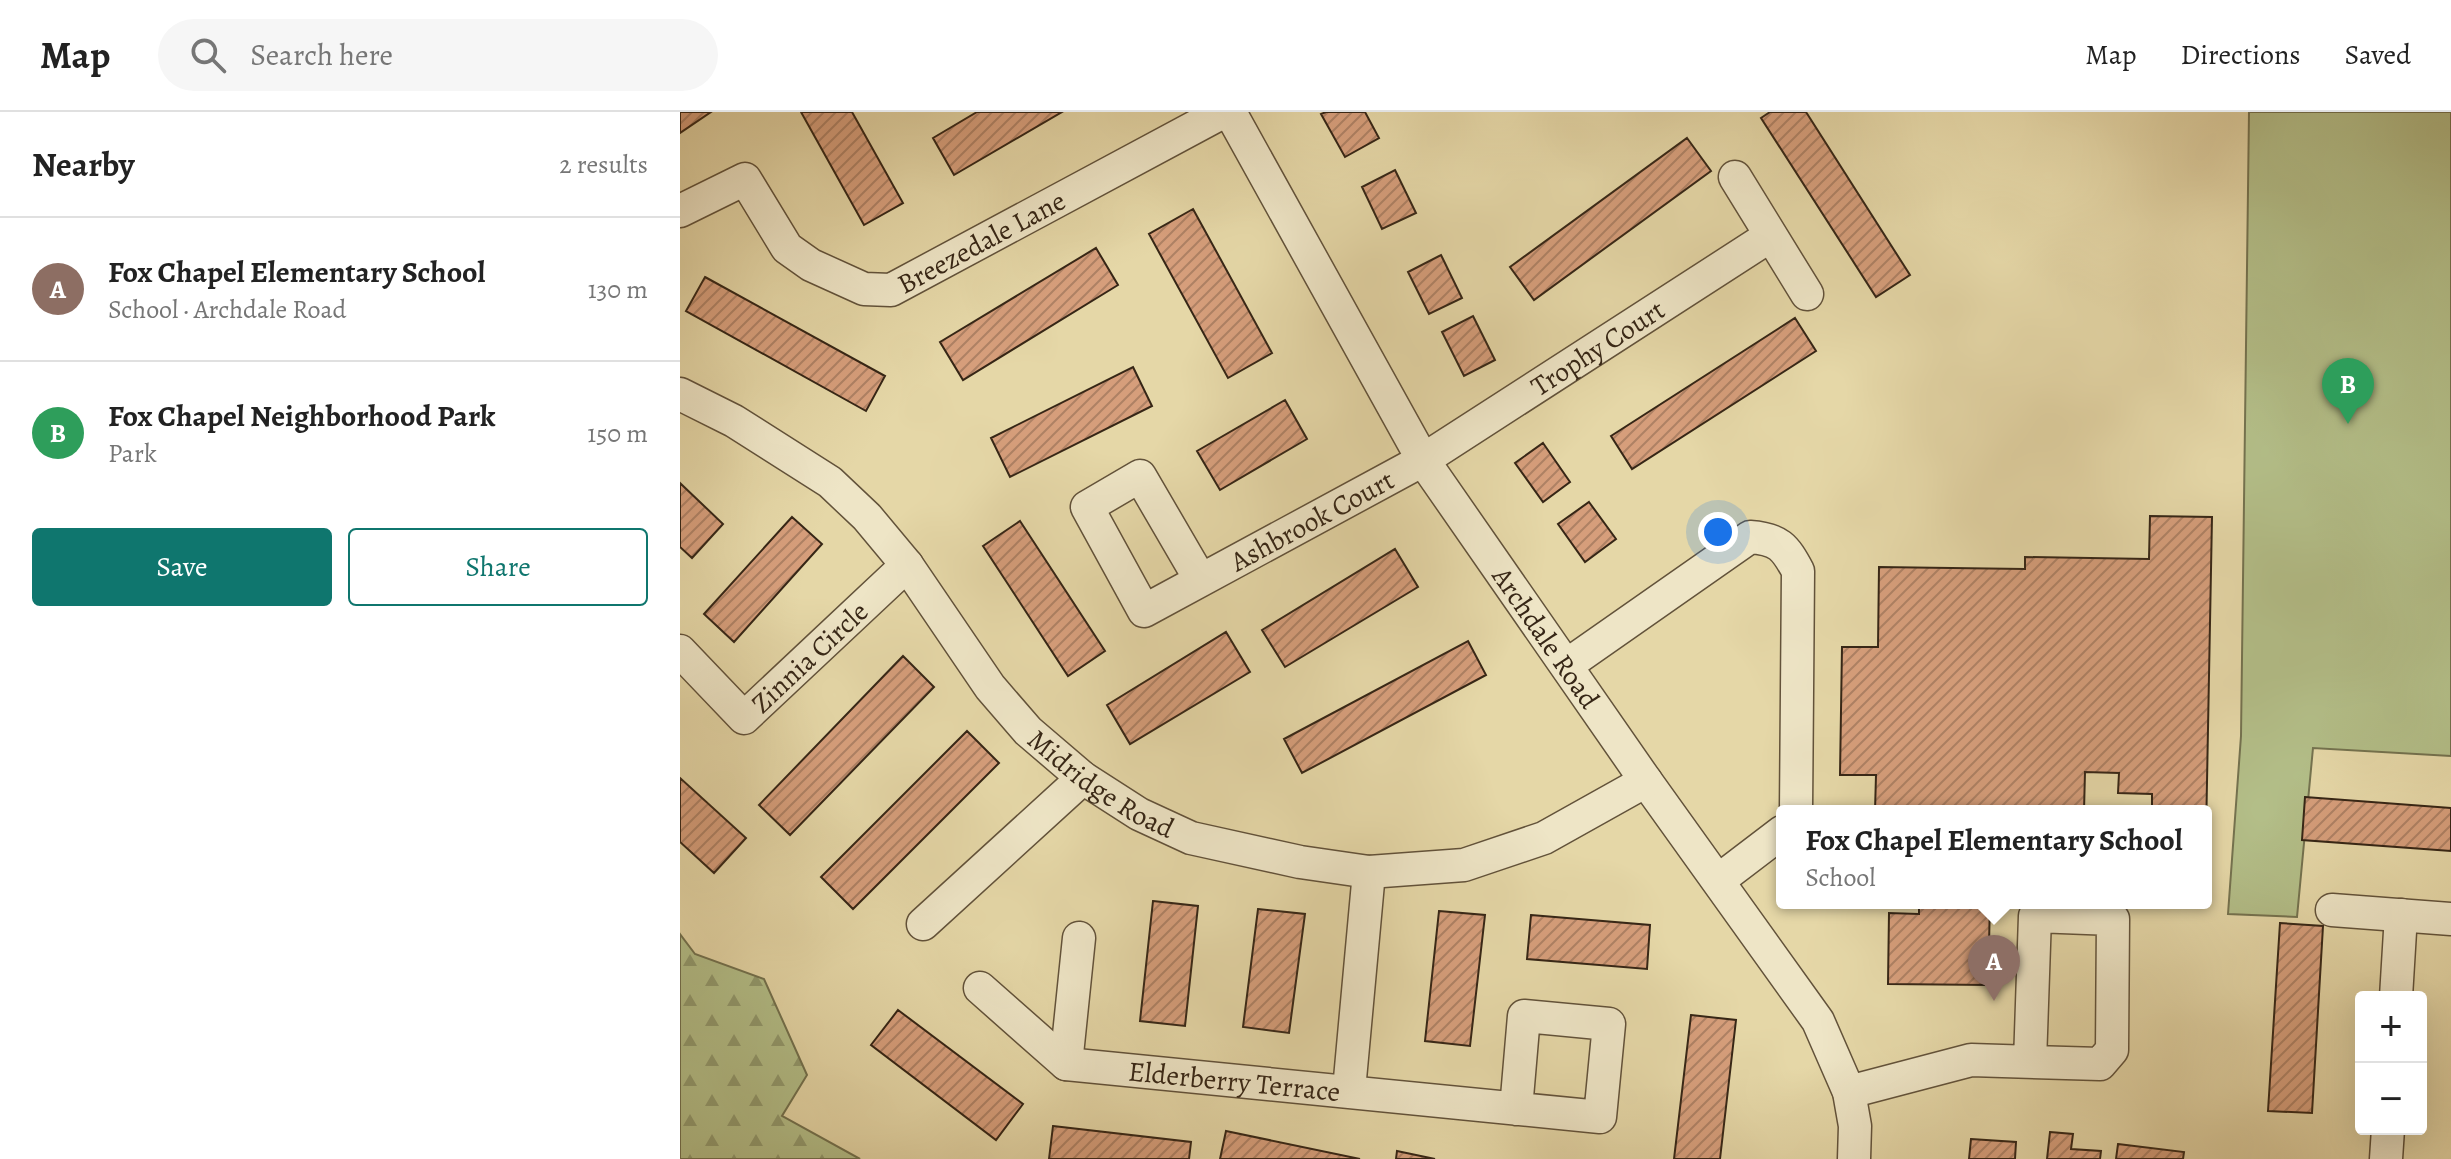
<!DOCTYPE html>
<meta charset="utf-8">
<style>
body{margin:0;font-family:Alegreya,serif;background:#f6f6f6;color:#222}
.controls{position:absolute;right:24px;bottom:24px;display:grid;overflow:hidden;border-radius:8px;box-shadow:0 8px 32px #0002}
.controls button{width:72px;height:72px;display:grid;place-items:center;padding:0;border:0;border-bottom:2px solid #e0e0e0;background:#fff;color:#222;font:40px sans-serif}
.you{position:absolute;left:1038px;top:420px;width:28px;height:28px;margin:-20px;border:6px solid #fff;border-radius:50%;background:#1a73e8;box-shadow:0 0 0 12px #1a73e833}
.badge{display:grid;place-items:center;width:52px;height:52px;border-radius:50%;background:#0f766e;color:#fff;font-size:26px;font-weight:700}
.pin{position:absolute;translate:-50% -66px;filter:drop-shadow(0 2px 4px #0008)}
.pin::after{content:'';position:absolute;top:42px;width:28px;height:24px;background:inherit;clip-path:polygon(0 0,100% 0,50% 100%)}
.popup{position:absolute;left:1096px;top:693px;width:436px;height:104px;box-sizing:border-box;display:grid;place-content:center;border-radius:8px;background:#fff;filter:drop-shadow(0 2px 6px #0005);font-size:26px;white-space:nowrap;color:#767676}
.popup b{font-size:30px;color:#222}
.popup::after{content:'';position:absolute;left:50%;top:100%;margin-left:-16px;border:16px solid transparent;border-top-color:#fff}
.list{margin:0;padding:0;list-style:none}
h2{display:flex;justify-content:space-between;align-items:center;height:104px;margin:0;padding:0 32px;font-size:34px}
h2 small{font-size:26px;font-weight:400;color:#767676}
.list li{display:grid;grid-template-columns:52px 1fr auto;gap:24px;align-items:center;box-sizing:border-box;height:144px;padding:0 32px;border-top:2px solid #e0e0e0}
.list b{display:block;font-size:30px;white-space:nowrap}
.list p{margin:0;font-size:26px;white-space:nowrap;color:#767676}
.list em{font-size:26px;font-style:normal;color:#767676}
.actions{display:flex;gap:16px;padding:24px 32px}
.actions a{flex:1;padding:18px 0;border:2px solid #0f766e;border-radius:8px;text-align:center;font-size:28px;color:#0f766e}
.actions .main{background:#0f766e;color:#fff}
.icon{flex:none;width:44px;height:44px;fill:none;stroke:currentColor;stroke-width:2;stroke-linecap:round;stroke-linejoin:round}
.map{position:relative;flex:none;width:1771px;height:1047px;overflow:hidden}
header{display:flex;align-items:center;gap:48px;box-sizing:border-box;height:112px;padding:0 40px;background:#fff;border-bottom:2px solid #e0e0e0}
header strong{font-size:38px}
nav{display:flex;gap:44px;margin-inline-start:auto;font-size:28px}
.search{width:560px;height:72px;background:#f6f6f6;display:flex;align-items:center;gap:20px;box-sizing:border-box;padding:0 28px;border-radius:44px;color:#767676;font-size:30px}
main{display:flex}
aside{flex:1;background:#fff}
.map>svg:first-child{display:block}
</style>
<header>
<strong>Map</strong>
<div class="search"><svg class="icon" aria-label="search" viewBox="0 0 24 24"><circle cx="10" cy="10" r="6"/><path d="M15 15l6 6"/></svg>Search here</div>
<nav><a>Map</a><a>Directions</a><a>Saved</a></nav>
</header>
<main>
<aside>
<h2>Nearby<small>2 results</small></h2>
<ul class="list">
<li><span class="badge" style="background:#8d6e63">A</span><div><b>Fox Chapel Elementary School</b><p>School · Archdale Road</p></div><em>130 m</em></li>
<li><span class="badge" style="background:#2e9e5b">B</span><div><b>Fox Chapel Neighborhood Park</b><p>Park</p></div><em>150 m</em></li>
</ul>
<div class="actions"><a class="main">Save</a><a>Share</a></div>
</aside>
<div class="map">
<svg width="1771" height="1047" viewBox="0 0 1771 1047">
<defs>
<pattern id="forest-firs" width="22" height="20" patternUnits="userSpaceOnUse" patternTransform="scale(2)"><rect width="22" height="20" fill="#b3be88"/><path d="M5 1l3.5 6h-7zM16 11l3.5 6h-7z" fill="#929a6e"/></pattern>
<pattern id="building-hatch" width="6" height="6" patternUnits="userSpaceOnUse" patternTransform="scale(2)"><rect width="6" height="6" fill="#d69e7b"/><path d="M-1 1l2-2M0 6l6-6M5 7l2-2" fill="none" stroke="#ae8164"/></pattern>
</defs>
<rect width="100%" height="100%" fill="#e5d7a7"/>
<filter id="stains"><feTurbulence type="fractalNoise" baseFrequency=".0025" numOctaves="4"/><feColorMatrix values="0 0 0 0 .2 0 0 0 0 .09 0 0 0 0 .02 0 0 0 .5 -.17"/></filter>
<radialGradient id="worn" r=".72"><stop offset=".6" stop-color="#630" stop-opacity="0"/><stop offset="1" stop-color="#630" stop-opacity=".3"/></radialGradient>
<path fill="url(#forest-firs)" stroke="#74724f" stroke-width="2" d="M0,822L15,842L84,867L127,963L102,1004L180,1047H0Z"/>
<path fill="#b3be88" stroke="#74724f" stroke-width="2" d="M1569,0H1771V644L1633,636L1617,805L1548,802L1561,624Z"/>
<path fill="url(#building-hatch)" stroke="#362616" stroke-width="2" d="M0,0H31L0,21Z
M121,0H172L223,91L184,113Z
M297,0H382L274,63L253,26Z
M646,0H685L699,26L665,45L641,2Z
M1090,0H1126L1230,163L1196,185L1081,6Z
M1007,26L1031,59L854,188L830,155Z
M715,58L736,101L702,117L682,75Z
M513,97L592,241L548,266L469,122Z
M416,136L438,173L283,268L260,230Z
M761,143L782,186L749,202L728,160Z
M25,165L205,264L186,299L6,199Z
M793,204L815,248L784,264L762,220Z
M1115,206L1136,239L952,357L931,324Z
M453,255L472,294L330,365L311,326Z
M605,288L627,327L540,378L517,339Z
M863,331L890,370L863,390L835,351Z
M0,371L43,412L12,446L0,435Z
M909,390L936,427L905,450L878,412Z
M1470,404L1532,405L1526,723V699H1472V682L1438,681L1439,661L1405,660L1404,699H1195L1196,663H1160L1162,535H1198L1199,455L1345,457V445L1469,447Z
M112,405L142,432L54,530L24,502Z
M340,409L425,539L388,564L303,434Z
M715,437L738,475L605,555L582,518Z
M546,520L570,560L450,632L427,593Z
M788,529L806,563L622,661L604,627Z
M223,544L254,575L110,723L79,693Z
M287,619L319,651L173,797L141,765Z
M0,666L66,726L34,761L0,730Z
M1625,685L1771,696V739L1622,728Z
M473,789L518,794L505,914L460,909Z
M1239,791H1310L1308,873L1208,872L1209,801L1239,802Z
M578,797L625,802L609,921L563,915Z
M759,799L805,803L790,934L745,929Z
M851,803L970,813L967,857L847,847Z
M1600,811L1643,814L1632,1001L1588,999Z
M218,898L343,992L316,1028L191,933Z
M1011,903L1056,908L1040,1047H994Z
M373,1014L511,1030L509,1047H369Z
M546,1019L680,1047H540Z
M1370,1020L1393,1022L1391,1037L1421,1039L1420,1047H1367Z
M1291,1027L1336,1030L1335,1047H1289Z
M1438,1032L1504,1040L1503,1047H1436Z
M717,1039L755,1047H716Z"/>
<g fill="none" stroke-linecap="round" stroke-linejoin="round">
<defs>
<g id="minor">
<path id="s1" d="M550,0L743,348L966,669L1138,909L1169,980L1175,1014L1174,1047"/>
<path d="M1055,65L1127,182"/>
<path id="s2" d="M0,99L65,67L107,136L131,153L184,177L211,178L543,0"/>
<path id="s3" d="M0,282L54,309L150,370L187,405L227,453L310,575L348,619L403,666L459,702L511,726L620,750L689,760L784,753L864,726L966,669"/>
<path id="s4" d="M520,467L460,364L407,395L464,499L743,348L1090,124"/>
<path id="s5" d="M0,539L64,606L227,453"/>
<path d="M887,553L1070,425C1099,427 1105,435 1118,459L1116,699"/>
<path d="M1039,768L1102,720"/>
<path d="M1652,798L1771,807"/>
<path d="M243,812L403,666"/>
<path id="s6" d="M300,876L386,952L920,1005L929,912L844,904L836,997"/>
<path d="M1716,885L1721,803"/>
<path d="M386,952L399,826"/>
<path d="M669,978L689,760"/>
<path d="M1169,980L1291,948L1420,952L1432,938L1433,807L1355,804L1350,950"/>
<path d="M1706,1047L1708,1017"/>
</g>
</defs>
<use href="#minor" stroke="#62523a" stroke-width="35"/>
<use href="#minor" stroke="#eee5c6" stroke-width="32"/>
</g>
<g text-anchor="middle" stroke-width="6" stroke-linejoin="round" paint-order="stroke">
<g font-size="28" fill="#362616" stroke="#eee5c6">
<text dy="10" stroke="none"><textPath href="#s2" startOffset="370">Breezedale Lane</textPath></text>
<text dy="10" stroke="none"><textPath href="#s4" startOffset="824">Trophy Court</textPath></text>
<text dy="10" stroke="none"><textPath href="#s4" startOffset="490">Ashbrook Court</textPath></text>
<text dy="10" stroke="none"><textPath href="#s1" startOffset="614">Archdale Road</textPath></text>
<text dy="10" stroke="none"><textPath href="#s5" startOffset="182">Zinnia Circle</textPath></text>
<text dy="10" stroke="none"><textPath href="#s3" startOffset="584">Midridge Road</textPath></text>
<text dy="10" stroke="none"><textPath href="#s6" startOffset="284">Elderberry Terrace</textPath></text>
</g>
</g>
<rect width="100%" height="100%" filter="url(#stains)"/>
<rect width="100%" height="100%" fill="url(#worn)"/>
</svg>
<div class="controls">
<button>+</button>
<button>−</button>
</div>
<div class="you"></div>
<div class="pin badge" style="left:1314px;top:889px;background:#8d6e63">A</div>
<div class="popup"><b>Fox Chapel Elementary School</b>School</div>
<div class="pin badge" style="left:1668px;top:312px;background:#2e9e5b">B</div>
</div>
</main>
